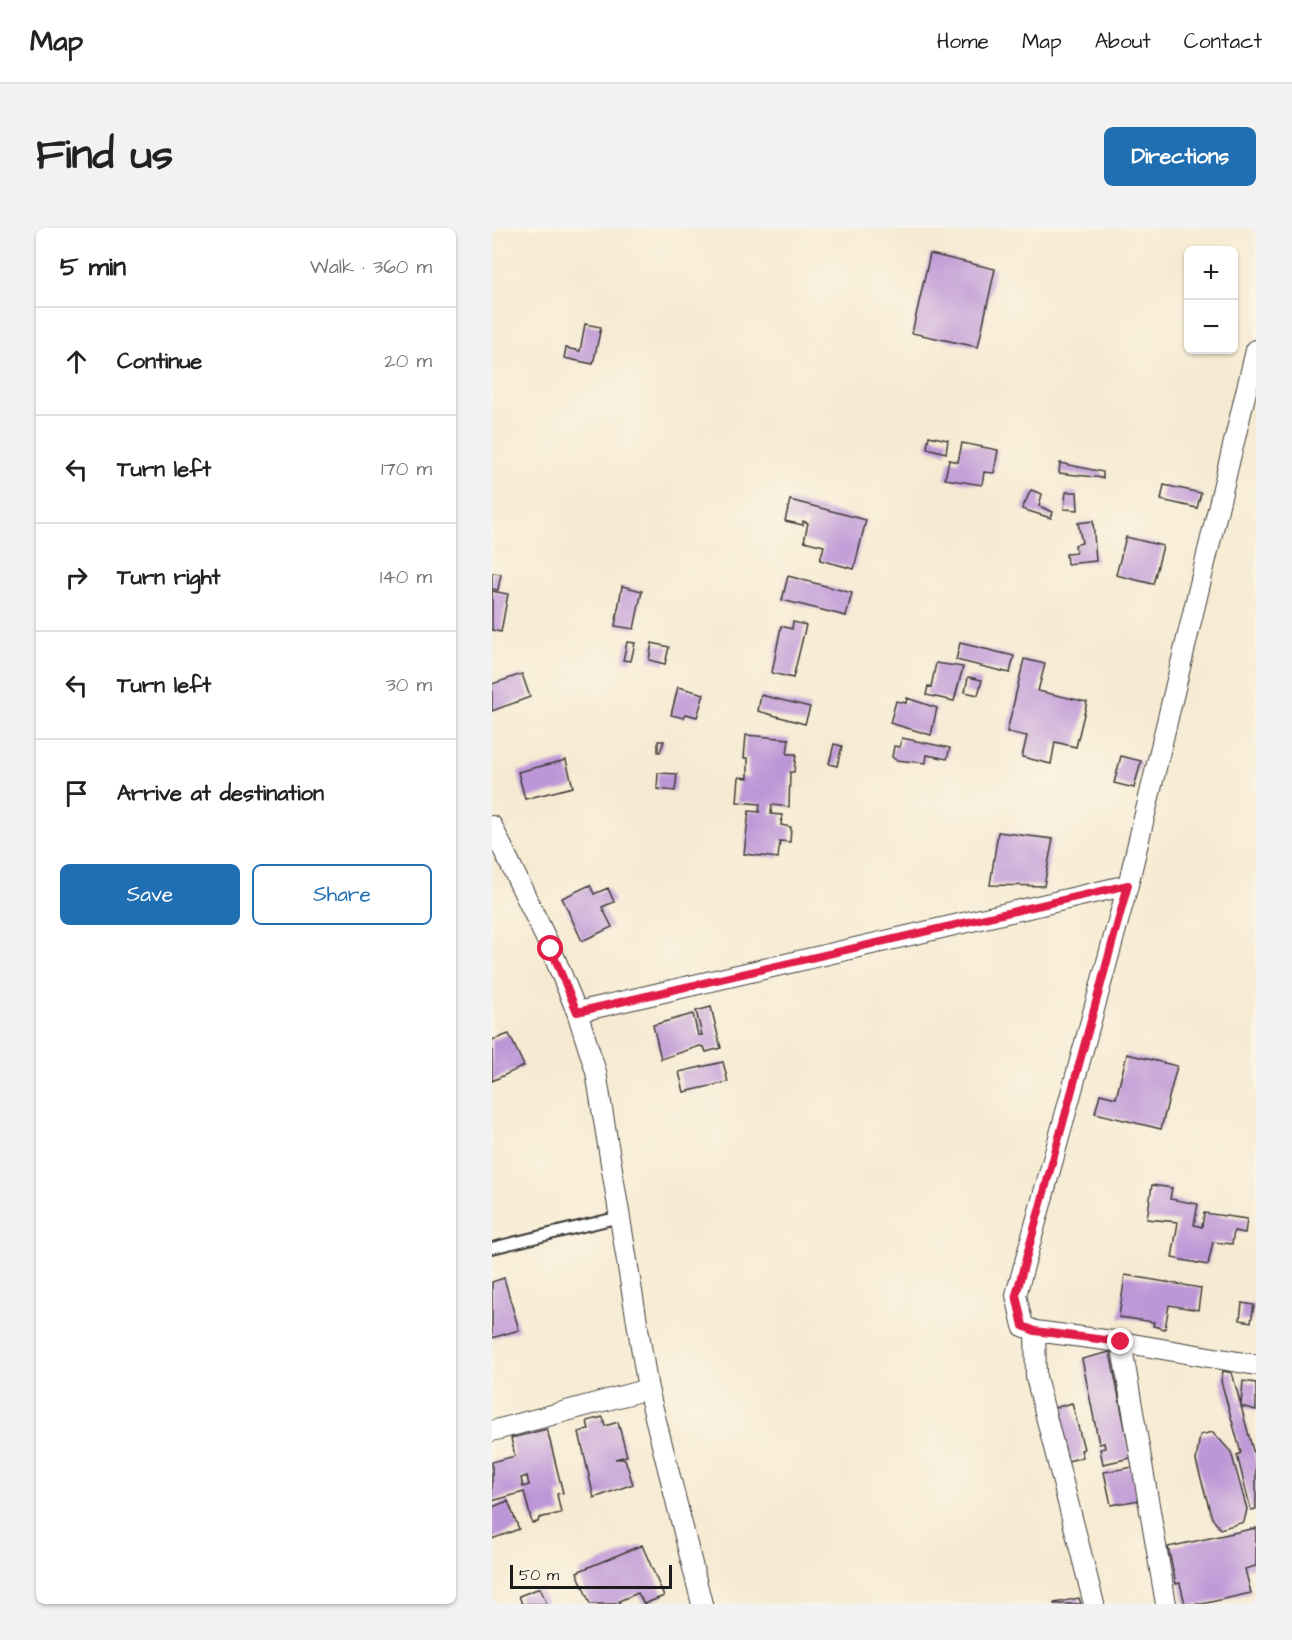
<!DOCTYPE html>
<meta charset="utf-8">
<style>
body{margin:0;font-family:"Architects Daughter",sans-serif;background:#f2f2f2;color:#222}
.controls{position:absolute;right:18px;top:18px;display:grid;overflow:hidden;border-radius:9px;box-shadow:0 2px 4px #0004}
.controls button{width:54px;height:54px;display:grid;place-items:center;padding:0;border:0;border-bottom:2px solid #e0e0e0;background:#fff;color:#222;font:30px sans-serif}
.scale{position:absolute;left:18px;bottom:15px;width:162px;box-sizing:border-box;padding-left:6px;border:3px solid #1c1c1c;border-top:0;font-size:16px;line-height:21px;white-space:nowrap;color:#1c1c1c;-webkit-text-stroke:4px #fcf5e5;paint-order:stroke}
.stop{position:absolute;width:18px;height:18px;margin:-14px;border:4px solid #e11d48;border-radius:50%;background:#fff}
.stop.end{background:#e11d48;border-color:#fff;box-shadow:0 2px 6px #0008}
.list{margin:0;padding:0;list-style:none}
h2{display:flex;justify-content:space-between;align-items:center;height:78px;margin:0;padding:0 24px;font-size:26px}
h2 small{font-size:20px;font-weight:400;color:#767676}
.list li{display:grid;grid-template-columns:39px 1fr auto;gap:18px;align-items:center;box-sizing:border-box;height:108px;padding:0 24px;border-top:2px solid #e0e0e0}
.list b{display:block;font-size:22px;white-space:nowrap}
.list em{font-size:20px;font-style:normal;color:#767676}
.actions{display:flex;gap:12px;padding:18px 24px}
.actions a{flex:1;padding:14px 0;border:2px solid #1f6fb2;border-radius:9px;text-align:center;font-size:21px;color:#1f6fb2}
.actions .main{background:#1f6fb2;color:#fff}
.icon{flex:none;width:33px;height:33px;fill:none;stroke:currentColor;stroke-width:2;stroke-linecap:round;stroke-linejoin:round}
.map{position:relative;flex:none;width:764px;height:1376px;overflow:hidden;border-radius:9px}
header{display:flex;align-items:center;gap:36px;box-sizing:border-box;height:84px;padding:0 30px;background:#fff;border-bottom:2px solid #e0e0e0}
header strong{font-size:28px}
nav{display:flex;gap:33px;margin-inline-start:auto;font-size:21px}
.intro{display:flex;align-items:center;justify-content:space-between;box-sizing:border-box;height:144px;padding:0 36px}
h1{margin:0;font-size:42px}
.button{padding:15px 27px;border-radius:9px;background:#1f6fb2;color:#fff;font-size:21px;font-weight:700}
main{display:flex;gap:36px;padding:0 36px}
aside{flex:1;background:#fff;border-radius:9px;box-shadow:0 2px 4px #0004}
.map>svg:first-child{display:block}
</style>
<header>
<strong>Map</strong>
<nav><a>Home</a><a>Map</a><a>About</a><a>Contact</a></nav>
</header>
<div class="intro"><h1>Find us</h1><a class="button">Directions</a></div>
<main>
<aside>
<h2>5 min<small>Walk · 360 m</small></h2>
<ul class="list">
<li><svg class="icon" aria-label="ahead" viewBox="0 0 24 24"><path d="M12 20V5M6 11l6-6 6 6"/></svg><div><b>Continue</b></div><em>20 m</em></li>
<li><svg class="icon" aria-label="left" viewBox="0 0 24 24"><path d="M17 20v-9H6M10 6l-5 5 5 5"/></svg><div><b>Turn left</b></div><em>170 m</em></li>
<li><svg class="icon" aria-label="right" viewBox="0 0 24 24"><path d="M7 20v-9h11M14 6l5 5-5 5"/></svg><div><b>Turn right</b></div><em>140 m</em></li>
<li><svg class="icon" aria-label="left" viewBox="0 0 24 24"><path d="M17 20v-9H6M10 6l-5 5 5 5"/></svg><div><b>Turn left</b></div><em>30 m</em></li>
<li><svg class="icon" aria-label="arrive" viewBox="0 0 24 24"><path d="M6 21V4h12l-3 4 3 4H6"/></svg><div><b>Arrive at destination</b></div></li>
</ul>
<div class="actions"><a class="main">Save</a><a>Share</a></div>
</aside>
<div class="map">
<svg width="764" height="1376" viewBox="0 0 764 1376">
<rect width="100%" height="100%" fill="#fcf5e5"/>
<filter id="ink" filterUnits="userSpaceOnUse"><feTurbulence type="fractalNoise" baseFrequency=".0167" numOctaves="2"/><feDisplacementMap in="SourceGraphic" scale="12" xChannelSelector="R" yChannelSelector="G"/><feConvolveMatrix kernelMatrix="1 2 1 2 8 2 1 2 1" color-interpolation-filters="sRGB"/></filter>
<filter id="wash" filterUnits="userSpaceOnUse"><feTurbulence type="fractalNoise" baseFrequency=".008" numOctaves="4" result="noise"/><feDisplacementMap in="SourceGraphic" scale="24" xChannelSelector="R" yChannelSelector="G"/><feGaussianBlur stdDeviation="1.35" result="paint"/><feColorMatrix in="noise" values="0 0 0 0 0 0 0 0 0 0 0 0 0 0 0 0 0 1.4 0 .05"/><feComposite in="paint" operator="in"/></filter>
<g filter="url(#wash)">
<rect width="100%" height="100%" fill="#f6ead2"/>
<g id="blocks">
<path fill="#bd96d7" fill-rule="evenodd" d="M438,26L503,41L486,119L420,105Z
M93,96L109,99L101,136L72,130L74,120L88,123Z
M437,208L456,212L454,225L435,220Z
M470,215L506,222L502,245L492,244L490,257L453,251L457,232L466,234Z
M568,235L611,244V250L567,245Z
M672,257L709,265L705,280L669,272Z
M539,262L550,266L547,278L561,284L559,290L530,281Z
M574,264H585L586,282L572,281Z
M298,272L374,292L362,341L328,332L332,318L312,313L316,295L311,293V297L293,293Z
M601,293L604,333L575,336L574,326L584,325L583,317L590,315L586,295Z
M634,309L671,318L661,356L624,347Z
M0,345L9,346L6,362L0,361Z
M296,348L360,365L354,388L290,372Z
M130,358L150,363L142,401L123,398Z
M0,363L16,366L9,404L0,402Z
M301,394L314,397L301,450L280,445L289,398L300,401Z
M135,414L143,415L139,433L131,432Z
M160,415L177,419L173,436L157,432Z
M468,415L522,428L518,445L464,432Z
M532,431L553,436L546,463L595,474L584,519L563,514L559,536L530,529L535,508L515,504Z
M444,435L471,439L462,473L434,467L436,458L439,459Z
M30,446L38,469L0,483V456Z
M476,449L490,452L486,467L473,464Z
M186,459L212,466L205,489L194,486L192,490L179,487Z
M269,467L318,479L313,496L266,483Z
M415,470L445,480L439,507L398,495L404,473L414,475Z
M254,507L297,511L295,526H304L302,544H298L297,579L280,577L279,586L290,587L289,597L299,599L298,614L288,613L286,630L252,626L257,583L267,584L268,576L245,574L247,549L256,550V530H252Z
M410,510L458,520L455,531L435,527L434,535L404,532L400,529L402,518L408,519Z
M166,513H172L168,524H166Z
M342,516L350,518L345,538L337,536Z
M629,528L649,533L642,560L622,555Z
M74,532L81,559L33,571L26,544Z
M166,545L185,546L183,563L165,561Z
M506,604L561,611L552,658L498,657Z
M98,657L102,666L116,660L122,674L110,679L120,699L90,713L70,670Z
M219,779L229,820L214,824L212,819L208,818L169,831L161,797L201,786L206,807H210L204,783Z
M17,806L32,838L0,853V812Z
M635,826L685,838L669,901L603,885L608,866L624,870Z
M231,834L236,854L192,864L187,844Z
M660,957L680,960L678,971L706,976L702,997L710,999L712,985L755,991L753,1005L742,1003L740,1016L721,1014L716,1037L680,1030L686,994L655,991Z
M633,1047L709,1060L706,1082L677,1077L673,1101L661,1098L662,1094L627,1089Z
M12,1050L27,1102L0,1110V1054Z
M750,1075L762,1077L759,1094L748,1092Z
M618,1124L639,1230L611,1236L608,1221L613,1220L612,1215L607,1216L590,1131Z
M731,1143L740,1145L749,1177L751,1153L764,1155V1182L749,1178L764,1234V1281L759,1282L745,1227L749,1225L729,1153Z
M580,1175L592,1221L589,1222L591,1229L576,1233L562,1180Z
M111,1189L113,1198L126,1194L135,1228L123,1231H133L141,1256L102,1270L87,1204L97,1202L95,1193Z
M55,1201L71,1265L65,1266L69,1285L47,1290L46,1294L40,1295L32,1264L0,1273V1234L23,1228L19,1210ZM35,1248L37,1257L31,1259L29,1250Z
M721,1204L739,1224L755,1281L752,1294L728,1301L720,1290L704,1233L708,1207Z
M641,1239L648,1272L619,1277L612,1244Z
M16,1273L27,1301L0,1311V1279Z
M764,1300V1338L753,1341L759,1365L710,1376H693L688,1355L684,1356L676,1319Z
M150,1317L172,1368L152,1376L146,1365L127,1373L128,1376H98L85,1344Z
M48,1360L55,1376H30L27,1368Z
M587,1370L589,1376H562V1375Z"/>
</g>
</g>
<g filter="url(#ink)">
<use href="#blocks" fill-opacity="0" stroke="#3d3b37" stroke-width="1.5"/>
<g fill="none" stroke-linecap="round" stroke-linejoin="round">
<defs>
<path id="service" d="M0,1020L128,989"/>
<path id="minor" d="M764,122L636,657L524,1067L531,1098L543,1103L629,1114L764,1137
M0,598L59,721L85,784L104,844L156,1161L210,1376
M85,784L636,657
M543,1103L544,1149L602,1376
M629,1114L674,1376
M0,1203L156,1161"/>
</defs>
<use href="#service" stroke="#3d3b37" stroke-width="14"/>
<use href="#minor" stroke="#3d3b37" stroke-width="22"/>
<use href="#service" stroke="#fff" stroke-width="10"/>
<use href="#minor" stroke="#fff" stroke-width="20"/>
</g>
</g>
<g fill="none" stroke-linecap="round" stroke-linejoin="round" filter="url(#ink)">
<path stroke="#e11d48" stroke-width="8" d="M59,721L85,784L636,657L524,1067L531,1098L543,1103L629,1114"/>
</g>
</svg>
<div class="controls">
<button>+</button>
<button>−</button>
</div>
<div class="scale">50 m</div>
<div class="stop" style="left:59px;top:721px"></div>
<div class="stop end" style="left:629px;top:1114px"></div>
</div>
</main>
